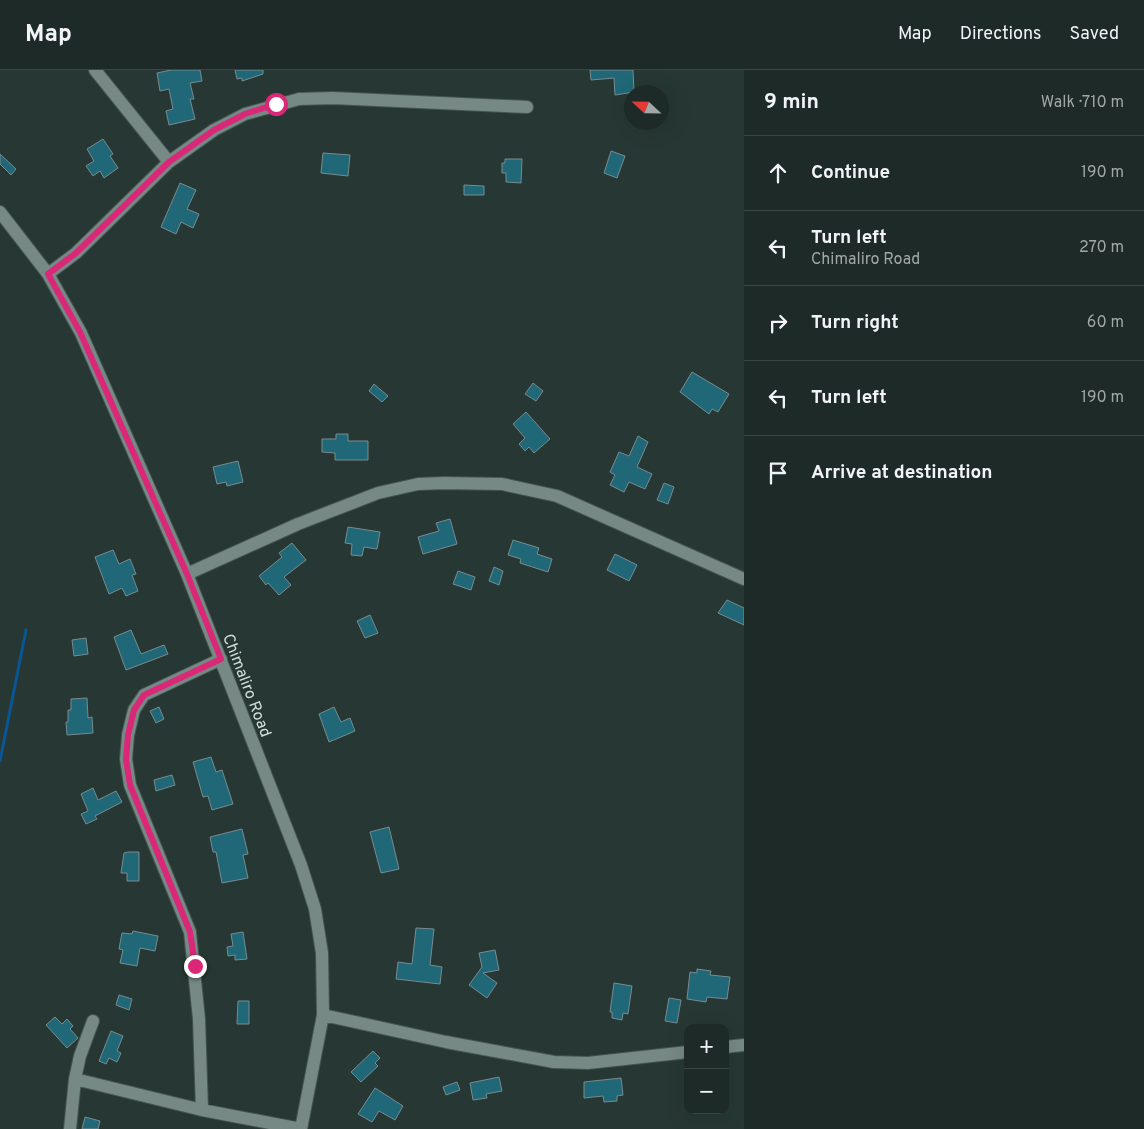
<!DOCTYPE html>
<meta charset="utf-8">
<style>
body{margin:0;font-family:Overpass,sans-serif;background:#25322f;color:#f1f3f6}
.controls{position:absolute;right:15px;bottom:15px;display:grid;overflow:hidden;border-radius:10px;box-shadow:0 5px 20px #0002}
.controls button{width:45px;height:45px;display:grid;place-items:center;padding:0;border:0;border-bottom:1px solid #3b4644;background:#1d2a27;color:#f1f3f6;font:25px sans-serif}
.compass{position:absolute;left:624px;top:15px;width:45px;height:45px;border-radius:50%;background:#1d2a27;box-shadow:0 5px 20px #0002;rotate:292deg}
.stop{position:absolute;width:15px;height:15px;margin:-11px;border:4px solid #db2777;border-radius:50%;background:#fff}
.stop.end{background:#db2777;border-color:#fff;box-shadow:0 1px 5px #0008}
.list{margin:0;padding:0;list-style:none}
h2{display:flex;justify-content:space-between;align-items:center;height:65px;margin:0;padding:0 20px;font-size:21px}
h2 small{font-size:16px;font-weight:400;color:#a0a7a7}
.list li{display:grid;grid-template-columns:32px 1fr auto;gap:15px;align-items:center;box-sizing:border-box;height:75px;padding:0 20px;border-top:1px solid #3b4644}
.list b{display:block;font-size:19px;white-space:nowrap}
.list p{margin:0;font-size:16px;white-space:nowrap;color:#a0a7a7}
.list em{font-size:16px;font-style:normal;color:#a0a7a7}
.icon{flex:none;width:28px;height:28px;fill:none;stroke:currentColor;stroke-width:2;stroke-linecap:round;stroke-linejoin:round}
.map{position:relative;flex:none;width:744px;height:1059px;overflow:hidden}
header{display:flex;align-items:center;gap:30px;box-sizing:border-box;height:70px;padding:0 25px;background:#1d2a27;border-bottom:1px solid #3b4644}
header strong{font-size:24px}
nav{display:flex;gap:28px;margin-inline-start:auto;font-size:18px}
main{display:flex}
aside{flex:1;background:#1d2a27}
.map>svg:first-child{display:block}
</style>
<header>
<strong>Map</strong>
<nav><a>Map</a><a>Directions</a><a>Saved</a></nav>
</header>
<main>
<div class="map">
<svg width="744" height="1059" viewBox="0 0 744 1059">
<rect width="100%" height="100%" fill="#273834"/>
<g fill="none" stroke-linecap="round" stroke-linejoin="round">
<path stroke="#085693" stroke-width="3" d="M0,691L26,560"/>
</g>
<path fill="#206877" stroke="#788b90" d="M171,0H200L202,11L190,13L194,29H190L195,49L169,55L166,41L173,39L169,19L160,21L157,3Z
M235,0H263V4L242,11V8L237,9Z
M590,0H633L634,22L615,25L614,8L591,10Z
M103,69L113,84L110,86L118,98L104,108L100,101L93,106L86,96L94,91L87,79Z
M611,81L625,86L617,108L604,103Z
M323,83L350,85L348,106L321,103Z
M0,84L16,99L11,105L0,94Z
M505,89H522L521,113L506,112V103H502V93H505Z
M180,113L196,120L187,139L199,144L193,158L181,152L176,164L161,157Z
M464,115L484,116V125H464Z
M692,302L729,324L718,342L712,339L709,344L680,322Z
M533,313L543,321L536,331L525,324Z
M374,314L388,326L382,332L369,321Z
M526,342L550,369L534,383L529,377L525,381L519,374L525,368L513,354Z
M336,364H348V371H368V390H335V383L322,382V369H336Z
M638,366L648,372L637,397L652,404L645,419L629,412L624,422L610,415L615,405L610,402L619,382L629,386Z
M238,391L243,412L227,416L226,412L217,414L213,397Z
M664,413L674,417L668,434L657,430Z
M450,449L457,474L423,484L418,467L439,461L436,453Z
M348,457L380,462L377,479L364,477L362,486L351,485L352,474L345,473Z
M513,470L539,478L537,484L552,489L548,502L520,493L521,489L508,485Z
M292,473L306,490L284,507L291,515L279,525L268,513L266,515L259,506L282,487L279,483Z
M113,480L119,494L130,489L136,504L132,505L138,521L126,526L122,518L109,524L95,487Z
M615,484L637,495L629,511L607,500Z
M494,497L503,501L499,515L489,511Z
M458,501L475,507L471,520L453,514Z
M727,530L744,538V555L718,543Z
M370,545L378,563L365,568L357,551Z
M131,560L141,584L164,575L168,584L126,600L114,567Z
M86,568L88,584L74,586L72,570Z
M87,628L88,648L92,647L93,663L67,665L66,652H68V640H71V629Z
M159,637L164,649L156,653L150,641Z
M334,637L341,652L350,648L355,661L329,672L319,644Z
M211,687L216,702L222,700L233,734L212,740L208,726L203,727L193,692Z
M172,705L175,715L156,721L154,710Z
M93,718L98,730L116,721L122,732L95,746L97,749L86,754L81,744L88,741L81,724Z
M389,757L399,799L381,803L370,762Z
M242,759L248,784L243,785L248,808L222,813L216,782H213L210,767Z
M128,782H139V811H127V803H121L124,783Z
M416,858L434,859L430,895L442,897L440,914L396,909L398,892L412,894Z
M133,861L158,866L155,881L140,878L137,896L120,893L123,880L119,879L122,863L132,864Z
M243,862L247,889L235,890V885L228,886L227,877L233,876L231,864Z
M495,880L499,900L483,903L497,913L487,928L469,915L482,897L479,883Z
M697,899L711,901L710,905L730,907L727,929L707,927L706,932L687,929L690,902L697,903Z
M614,913L632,916L628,944L623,943L622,950L612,948V942H610Z
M119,925L132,929L129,940L116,935Z
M669,928L681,930L677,953L665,951Z
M238,931H249V954H237Z
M55,947L62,954L67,949L73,956L70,959L78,968L67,978L46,955Z
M111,961L123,966L117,981L121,983L117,992L109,988L106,994L99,991Z
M373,981L380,988L375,993L378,996L361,1012L351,1002Z
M499,1007L502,1021L486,1024L487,1028L473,1030L470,1013Z
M621,1008L623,1025L617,1026V1031L604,1032L603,1026L584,1028V1012Z
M457,1012L460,1020L446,1025L443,1017Z
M375,1018L403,1036L395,1050L379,1041L372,1052L358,1044Z
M85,1047L100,1051L98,1059H82Z"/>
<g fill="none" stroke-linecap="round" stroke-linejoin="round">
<defs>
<path id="minor" d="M95,0L169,92
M0,142L48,204L81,263L187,504L301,795L315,839L322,883L323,945L301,1059
M48,204L76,183L169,92L214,60L245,44L299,29L333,28L527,37
M187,504L298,454L378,423L418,414L444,413L502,414L557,426L744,509
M323,945L446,972L554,992L588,993L688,982
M725,977L744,975
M75,1009L80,986L93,951
M202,1040L199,949L190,862L130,715L126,689L128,665L134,640L144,625L221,589
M70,1059L75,1009L202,1040L301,1059"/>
</defs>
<use href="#minor" stroke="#465452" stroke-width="14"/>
<use href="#minor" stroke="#768984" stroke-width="12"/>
</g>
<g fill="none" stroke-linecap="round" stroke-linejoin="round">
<path stroke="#db2777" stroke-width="6" d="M195,896L190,862L130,715L126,689L128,665L134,640L144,625L221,589L187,504L80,262L48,204L76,183L169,92L214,60L245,44L276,34"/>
</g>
<g text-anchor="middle" stroke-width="4" stroke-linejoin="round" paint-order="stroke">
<g font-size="16" fill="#d4dedc" stroke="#273834">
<text transform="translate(248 615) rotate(69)" y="6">Chimaliro Road</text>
</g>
</g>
</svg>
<div class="controls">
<button>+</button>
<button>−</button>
</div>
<svg class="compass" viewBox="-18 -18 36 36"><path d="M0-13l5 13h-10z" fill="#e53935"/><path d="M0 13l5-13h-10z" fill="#a0a7a7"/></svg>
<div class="stop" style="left:276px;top:34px"></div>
<div class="stop end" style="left:195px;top:896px"></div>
</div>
<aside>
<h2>9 min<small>Walk · 710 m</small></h2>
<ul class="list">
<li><svg class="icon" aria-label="ahead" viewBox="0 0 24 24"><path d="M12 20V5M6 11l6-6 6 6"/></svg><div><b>Continue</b></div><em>190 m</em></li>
<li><svg class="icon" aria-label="left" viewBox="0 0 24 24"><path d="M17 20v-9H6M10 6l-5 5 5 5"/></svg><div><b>Turn left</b><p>Chimaliro Road</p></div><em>270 m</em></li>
<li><svg class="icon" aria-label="right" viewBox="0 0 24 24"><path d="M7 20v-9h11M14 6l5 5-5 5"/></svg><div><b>Turn right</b></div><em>60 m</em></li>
<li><svg class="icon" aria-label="left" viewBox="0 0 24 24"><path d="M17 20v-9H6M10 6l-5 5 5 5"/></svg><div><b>Turn left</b></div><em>190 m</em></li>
<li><svg class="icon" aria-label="arrive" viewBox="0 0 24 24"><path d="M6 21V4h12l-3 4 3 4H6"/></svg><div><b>Arrive at destination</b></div></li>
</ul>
</aside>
</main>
